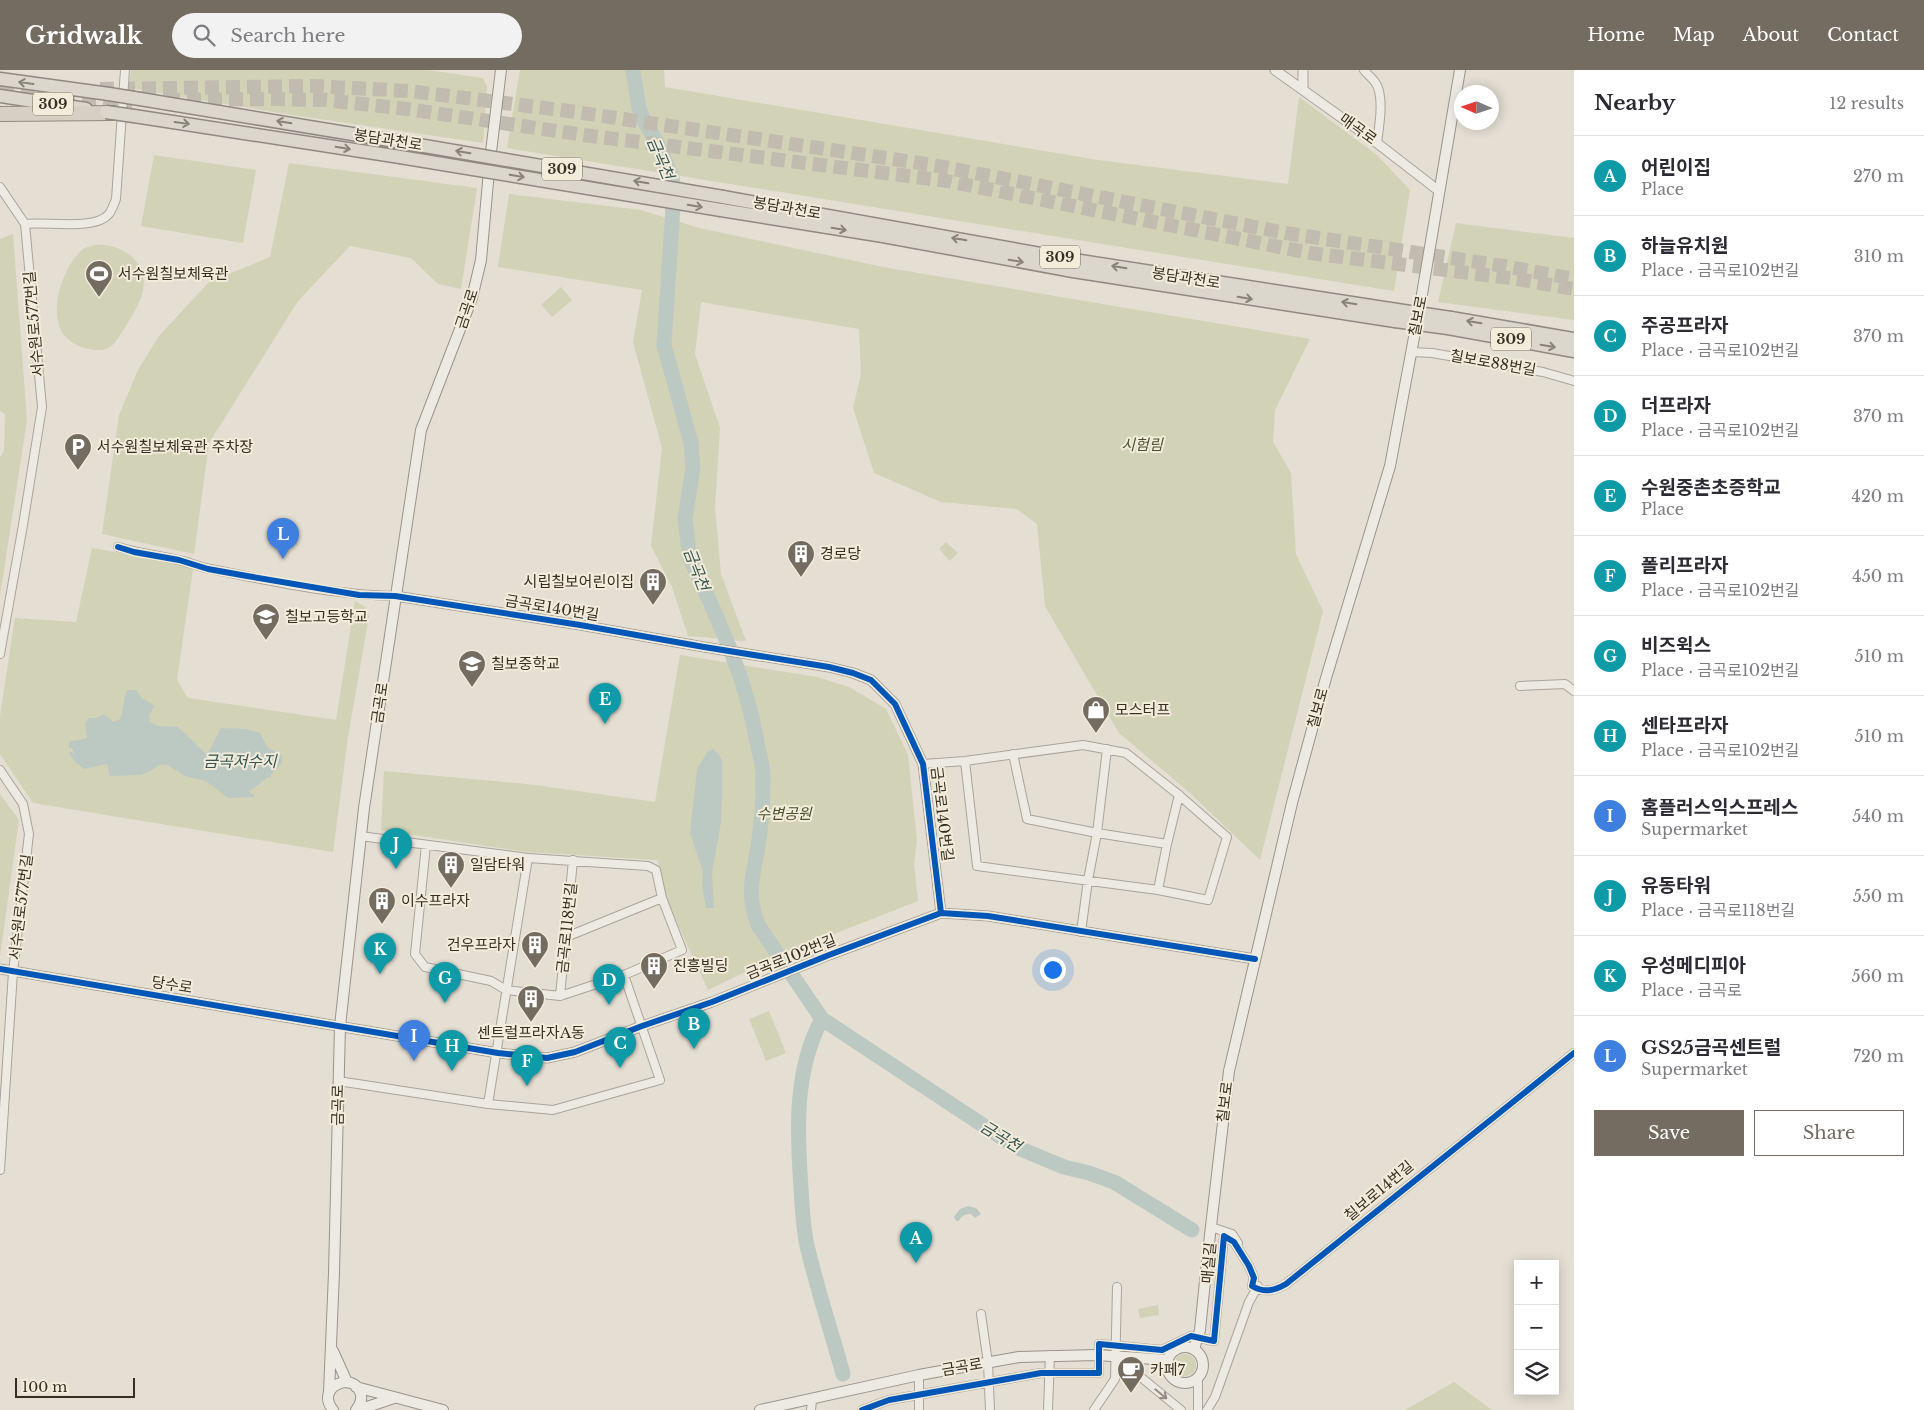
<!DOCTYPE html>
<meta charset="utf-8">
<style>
body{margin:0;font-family:"Libre Baskerville","Noto Sans KR",serif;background:#f2f2f3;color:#2b2b33}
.controls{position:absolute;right:15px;bottom:15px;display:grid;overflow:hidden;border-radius:0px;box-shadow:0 2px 12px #0003}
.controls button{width:45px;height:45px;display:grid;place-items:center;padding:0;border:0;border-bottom:1px solid #e1e1e2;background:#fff;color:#2b2b33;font:25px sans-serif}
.compass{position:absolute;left:1454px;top:15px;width:45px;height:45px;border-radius:50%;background:#fff;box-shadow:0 2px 12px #0003;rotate:273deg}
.scale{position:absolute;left:15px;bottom:12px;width:120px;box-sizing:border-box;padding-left:5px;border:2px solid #382d23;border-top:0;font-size:14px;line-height:18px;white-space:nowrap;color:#382d23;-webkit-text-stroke:4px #f3ecdb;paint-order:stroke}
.you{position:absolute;left:1052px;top:899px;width:18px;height:18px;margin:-12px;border:4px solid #fff;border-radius:50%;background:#1a73e8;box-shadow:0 0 0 8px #1a73e833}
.badge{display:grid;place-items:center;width:32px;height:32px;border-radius:50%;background:#746b61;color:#fff;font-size:16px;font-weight:700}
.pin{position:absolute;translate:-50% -41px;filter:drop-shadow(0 1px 2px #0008)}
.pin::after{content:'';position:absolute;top:26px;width:18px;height:15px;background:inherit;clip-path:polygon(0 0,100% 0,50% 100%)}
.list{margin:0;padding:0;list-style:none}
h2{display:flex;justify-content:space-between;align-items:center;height:65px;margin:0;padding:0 20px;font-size:21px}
h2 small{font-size:16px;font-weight:400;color:#7c7c81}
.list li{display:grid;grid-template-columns:32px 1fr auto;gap:15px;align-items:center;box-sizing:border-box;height:80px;padding:0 20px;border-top:1px solid #e1e1e2}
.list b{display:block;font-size:19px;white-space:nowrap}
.list p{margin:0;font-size:16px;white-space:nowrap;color:#7c7c81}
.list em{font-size:16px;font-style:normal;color:#7c7c81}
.actions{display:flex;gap:10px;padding:15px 20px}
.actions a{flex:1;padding:11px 0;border:1px solid #746b61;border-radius:0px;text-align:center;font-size:18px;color:#746b61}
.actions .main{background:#746b61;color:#fff}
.icon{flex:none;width:28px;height:28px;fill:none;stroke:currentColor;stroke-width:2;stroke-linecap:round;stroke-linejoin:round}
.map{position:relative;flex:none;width:1574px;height:1340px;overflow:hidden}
header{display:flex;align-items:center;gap:30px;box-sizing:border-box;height:70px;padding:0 25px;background:#746b61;color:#fff}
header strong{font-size:24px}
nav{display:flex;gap:28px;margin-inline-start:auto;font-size:18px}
.search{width:350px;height:45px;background:#f2f2f3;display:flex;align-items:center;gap:12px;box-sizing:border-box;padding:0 18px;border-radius:28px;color:#7c7c81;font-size:19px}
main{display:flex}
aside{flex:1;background:#fff}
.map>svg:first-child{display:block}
</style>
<header>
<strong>Gridwalk</strong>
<div class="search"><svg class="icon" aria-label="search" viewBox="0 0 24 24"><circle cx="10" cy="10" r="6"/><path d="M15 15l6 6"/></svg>Search here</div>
<nav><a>Home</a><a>Map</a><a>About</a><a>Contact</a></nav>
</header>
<main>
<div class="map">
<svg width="1574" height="1340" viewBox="0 0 1574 1340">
<rect width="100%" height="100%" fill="#e4ded3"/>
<path fill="#d2d2b7" d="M131,0H428L483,8L487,16L483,73L292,45L129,18Z
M520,0H664L665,17L1098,90L1288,114L1299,27L1377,85L1410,120L1394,221L507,78Z
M154,85L256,100L243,173L141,156Z
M289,93L477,118L461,219L438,214L411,188L350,176L298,231L209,373L194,484L102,464L119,345L138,300L159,266L209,212L270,187Z
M509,124L641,140L699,158L883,197L1310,269L1275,340L1273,372L1291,403L1296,484L1323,541L1260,790L1190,723L1119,663L1045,536L1037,454L1017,439L941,432L874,403L853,338L861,304L859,259L701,232L695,284L720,358L715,438L721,504L746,571L688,566L672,517L651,476L662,378L633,272L642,220L498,197Z
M1456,153L1574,168V250L1438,232Z
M13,164L27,350L0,526V387L4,381L5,344L0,341V169Z
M96,175C121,173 149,192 143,220C141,232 133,244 127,254C122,262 116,274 108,278C98,283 83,278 75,274C42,258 60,199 82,180C86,177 91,176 96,175Z
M561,217L572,230L552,247L541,235Z
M946,472L958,483L950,491L939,479Z
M92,478L184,494L193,499L177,610L188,628L336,650L355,531L365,537L369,546L348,667L333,782L33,733L0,684V646L15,548L76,552Z
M680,585L817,607L849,617L886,639L908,685L917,770L914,794L918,831L780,885L708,920L670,838L657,790L527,782L381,760L384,701L528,714L655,732Z
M0,724L19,750L0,886Z
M769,941L786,983L766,991L749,949Z
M1158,1235L1159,1245L1140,1248L1138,1239Z
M1174 1295a11 11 0 1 1 22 0a11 11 0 1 1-22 0Z
M1454,1312L1492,1340H1405Z"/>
<path fill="#bcc9c2" d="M127,620H136L142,628L155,636L149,645L150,652L158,656L178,657L207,685L221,658L246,659L260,663L268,678L279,683L282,686V693L271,705V708L268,707L250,721V724H254V727L228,728L206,711L185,706L167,695H159L149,702L140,705L110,706L107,694L84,699L75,692L69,683L71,681L75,685L72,678H69V672L87,668L85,653L89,648H96L104,644L113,652L120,649C124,640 123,628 127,620Z
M713,679L719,684L722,691V730L721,752L712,803L714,838H706L702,816L703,802L690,763L697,700L707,682Z
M968,1136L976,1138L981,1144L975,1148L971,1144C966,1144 961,1145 959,1151H956L954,1147L960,1139Z"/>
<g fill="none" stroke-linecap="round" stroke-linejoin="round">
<path stroke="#bcc9c2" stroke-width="15" d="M633,0L639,38L644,51L657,72L672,107L674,122L664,275L691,373L693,398L685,449L690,488C717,547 746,607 757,672C759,683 763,695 763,706C763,727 762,749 759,770C754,806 745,818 758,855L822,949L1016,1077L1064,1097L1089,1103L1114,1112L1192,1160
M822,949C794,1000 797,1062 801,1118C802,1135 803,1154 806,1171C816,1216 831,1260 843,1304"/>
<path stroke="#c2bbb0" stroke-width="14" stroke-dasharray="14 7" stroke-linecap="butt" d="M100,19L313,16L410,21L576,42L933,95L1286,163L1504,196L1574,209
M0,21L54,20
M166,30L269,29L325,30L407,39L584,65L947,111L1310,183L1517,209L1574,219
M61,32L132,31"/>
<defs>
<path id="minor" d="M1364,0C1367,4 1372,8 1375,12C1385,25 1379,57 1377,73
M0,117L25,154L42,337L23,455L0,584
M25,154C46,151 95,161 109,144C112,140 114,134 116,129L125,0
M1411,282L1432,283L1543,302L1574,311
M118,477C138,483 157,485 178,490C189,492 199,497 211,499C271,511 333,525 395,526
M1520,616L1565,614L1574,621
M1013,684L1027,749L1097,763L1107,679
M923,694L965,691L1083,675L1126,683L1179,725L1227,767L1208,830L1158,820L977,796L965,691
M0,700L23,734L29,764L13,902L0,1100
M360,766L528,788L648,796L656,800L662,828L682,880L624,905L560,926L506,920L491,911L425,897L415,884L426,775
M1158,820L1167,774L1179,725
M1081,862L1088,810L1097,763L1167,774
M566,867L662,828
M560,926L573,790
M338,1011L488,1034L553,1040L660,1010L624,905
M488,1034L528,788
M1211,1157L1232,1164L1238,1173
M981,1244L988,1293L990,1340
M1115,1286L1181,1340
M811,1340L812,1330
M862,1340L889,1330L1041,1303H1099V1274L1162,1280L1191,1266L1214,1271L1224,1166L1234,1172L1249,1196L1254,1208L1252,1216C1264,1223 1274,1221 1286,1214L1574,983
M919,1340V1305
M1048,1340L1050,1285
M1094,1340L1115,1309L1117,1217
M1198,1340V1308
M1207,1340L1215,1327L1249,1232L1258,1216"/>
<path id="tertiary" d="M1275,0L1377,73L1439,121
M1303,18V0
M395,526L580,555L704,577L829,597L853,603L871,610L895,634L923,694L941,843
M0,899L498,983L547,988L575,982L642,956L712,932L829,885L941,843L988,846L1255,889"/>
<path id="secondary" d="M1167 1295a18 18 0 1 1 36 0a18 18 0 1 1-36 0Z
M1194,1279L1200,1260L1208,1182L1229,1001L1292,733L1326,608L1390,396L1421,230L1460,0
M333,1281L347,1312
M356,1317L443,1340
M329,1322L334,1203L340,956L364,738L421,360L472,228L481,190L490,90L501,0
M333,1340C314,1317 355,1299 361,1325C362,1331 360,1335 356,1340
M358,1340L394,1328
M760,1340L919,1305L1019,1287L1097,1285L1168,1290"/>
<path id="trunk" d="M0,9L109,24
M0,26L86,39
M140,29L401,72
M134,46L400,87
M723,127L1074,190L1397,240
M721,140L883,166L1073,201L1395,251
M1451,248L1574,269
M1448,258L1574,281"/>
<path id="motorway" d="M0,44L113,43"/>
</defs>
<use href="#minor" stroke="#aaa49b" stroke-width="10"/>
<use href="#tertiary" stroke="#aaa49b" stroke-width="11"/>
<use href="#secondary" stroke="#99938b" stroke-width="12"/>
<use href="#trunk" stroke="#908982" stroke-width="15"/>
<use href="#motorway" stroke="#908982" stroke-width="16"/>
<use href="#minor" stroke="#eceae3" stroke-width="8"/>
<use href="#tertiary" stroke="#eceae3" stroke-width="9"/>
<use href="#secondary" stroke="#eceae3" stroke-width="10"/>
<use href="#trunk" stroke="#dcd7cd" stroke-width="12"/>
<use href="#motorway" stroke="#d6cfc4" stroke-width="14"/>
<defs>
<path id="trunk-bridge" d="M109,24L140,29
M106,42L134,46
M401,72L723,127
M400,87L721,140
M1397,240L1451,248
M1395,251L1448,258"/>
</defs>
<use href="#trunk-bridge" stroke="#908982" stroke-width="15" stroke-linecap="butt"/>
<use href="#trunk-bridge" stroke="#dcd7cd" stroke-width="12"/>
<defs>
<path id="cycleway" d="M118,477L134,482L179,490L208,499L247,506L359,525L395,526L580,555L704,577L829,597L853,603L871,610L895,634L923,694L941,843
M0,899L498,983L547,988L575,982L642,956L712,932L829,885L941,843L988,846L1255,889
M862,1340L889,1330L1041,1303H1099V1274L1162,1280L1191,1266L1214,1271L1224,1166L1234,1172L1249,1196L1254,1208L1252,1216C1264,1223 1274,1221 1286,1214L1574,983"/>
</defs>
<use href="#cycleway" stroke="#f3ecdb" stroke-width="9"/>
<use href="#cycleway" stroke="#0057b8" stroke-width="6"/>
</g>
<defs><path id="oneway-shaft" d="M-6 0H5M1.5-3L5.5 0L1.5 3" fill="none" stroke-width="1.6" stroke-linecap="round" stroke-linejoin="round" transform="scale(1.25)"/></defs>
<g stroke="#8a8278">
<use href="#oneway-shaft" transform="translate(26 13) rotate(-172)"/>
<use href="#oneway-shaft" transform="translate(284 52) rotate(-170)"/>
<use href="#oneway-shaft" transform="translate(182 53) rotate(8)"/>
<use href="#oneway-shaft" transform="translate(343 78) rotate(9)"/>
<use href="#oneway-shaft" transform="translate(463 82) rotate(-171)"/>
<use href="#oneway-shaft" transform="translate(517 106) rotate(10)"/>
<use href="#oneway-shaft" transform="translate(641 112) rotate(-170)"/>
<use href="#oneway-shaft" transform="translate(695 136) rotate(10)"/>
<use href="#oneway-shaft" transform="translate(839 159) rotate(9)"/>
<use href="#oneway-shaft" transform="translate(959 169) rotate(-170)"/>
<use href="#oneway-shaft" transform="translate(1016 191) rotate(10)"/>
<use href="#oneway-shaft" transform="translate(1119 197) rotate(-171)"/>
<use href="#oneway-shaft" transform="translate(1245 228) rotate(9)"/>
<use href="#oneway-shaft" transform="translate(1349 233) rotate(-171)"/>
<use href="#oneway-shaft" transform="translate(1474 252) rotate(-171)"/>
<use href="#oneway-shaft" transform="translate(1548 276) rotate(10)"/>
</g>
<use stroke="#928c83" href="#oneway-shaft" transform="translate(1161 1324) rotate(39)"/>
<defs>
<symbol id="stadium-pin" viewBox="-11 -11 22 30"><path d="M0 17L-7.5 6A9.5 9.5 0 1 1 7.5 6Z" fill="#746b61" stroke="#f3ecdb"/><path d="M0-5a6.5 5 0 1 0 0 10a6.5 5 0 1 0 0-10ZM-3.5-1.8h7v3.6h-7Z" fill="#fff"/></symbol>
<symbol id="parking-pin" viewBox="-11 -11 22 30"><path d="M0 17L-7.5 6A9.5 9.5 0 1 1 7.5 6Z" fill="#746b61" stroke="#f3ecdb"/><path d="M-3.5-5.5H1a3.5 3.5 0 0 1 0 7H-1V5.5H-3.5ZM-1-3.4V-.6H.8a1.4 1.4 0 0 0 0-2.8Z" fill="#fff"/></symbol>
<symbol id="building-pin" viewBox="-11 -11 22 30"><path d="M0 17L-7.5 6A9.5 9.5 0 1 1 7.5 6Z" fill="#746b61" stroke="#f3ecdb"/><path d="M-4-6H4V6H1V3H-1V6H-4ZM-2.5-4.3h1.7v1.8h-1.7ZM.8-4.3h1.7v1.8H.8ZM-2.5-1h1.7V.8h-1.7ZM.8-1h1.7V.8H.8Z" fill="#fff"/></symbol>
<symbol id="school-pin" viewBox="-11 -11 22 30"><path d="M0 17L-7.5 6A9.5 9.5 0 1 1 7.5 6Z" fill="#746b61" stroke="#f3ecdb"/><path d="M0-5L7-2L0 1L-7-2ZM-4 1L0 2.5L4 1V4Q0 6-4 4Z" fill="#fff"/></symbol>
<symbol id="shop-pin" viewBox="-11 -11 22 30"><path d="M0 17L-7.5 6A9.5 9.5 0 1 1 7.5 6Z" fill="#746b61" stroke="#f3ecdb"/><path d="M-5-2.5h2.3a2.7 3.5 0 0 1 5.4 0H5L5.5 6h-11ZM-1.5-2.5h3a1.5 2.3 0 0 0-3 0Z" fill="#fff"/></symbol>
<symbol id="cafe-pin" viewBox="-11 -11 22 30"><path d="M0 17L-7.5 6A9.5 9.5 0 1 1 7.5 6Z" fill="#746b61" stroke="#f3ecdb"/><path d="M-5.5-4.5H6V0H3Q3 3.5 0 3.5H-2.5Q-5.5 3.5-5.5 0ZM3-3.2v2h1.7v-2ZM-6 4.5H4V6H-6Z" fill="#fff"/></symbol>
</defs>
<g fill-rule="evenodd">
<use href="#stadium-pin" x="83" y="188" width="32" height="43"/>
<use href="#parking-pin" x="62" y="361" width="32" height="43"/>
<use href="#building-pin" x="785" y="468" width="32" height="43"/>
<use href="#building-pin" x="637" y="496" width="32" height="43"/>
<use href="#school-pin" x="250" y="531" width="32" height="43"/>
<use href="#school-pin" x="456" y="578" width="32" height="43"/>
<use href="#shop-pin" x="1080" y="624" width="32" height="43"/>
<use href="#building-pin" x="435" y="779" width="32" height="43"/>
<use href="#building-pin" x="366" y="815" width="32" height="43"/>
<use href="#building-pin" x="519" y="859" width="32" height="43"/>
<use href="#building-pin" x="638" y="880" width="32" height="43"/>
<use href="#building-pin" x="515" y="913" width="32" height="43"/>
<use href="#cafe-pin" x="1115" y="1284" width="32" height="43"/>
</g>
<g text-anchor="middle" stroke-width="4" stroke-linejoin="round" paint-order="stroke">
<g fill="#f3ecdb" stroke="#70665a" stroke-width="1">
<rect x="33" y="22.5" width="40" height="23" rx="4"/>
<rect x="542" y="87.5" width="40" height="23" rx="4"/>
<rect x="1040" y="175.5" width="40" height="23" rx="4"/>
<rect x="1491" y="257.5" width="40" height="23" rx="4"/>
</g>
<g font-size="14" font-weight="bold" fill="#382d23">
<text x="53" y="39">309</text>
<text x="562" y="104">309</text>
<text x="1060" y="192">309</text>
<text x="1511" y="274">309</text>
</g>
<g font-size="15" fill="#382d23" stroke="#f3ecdb">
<text transform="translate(1358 59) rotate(36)" y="5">매곡로</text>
<text transform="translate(388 70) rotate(9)" y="5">봉담과천로</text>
<text transform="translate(787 138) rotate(10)" y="5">봉담과천로</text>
<text transform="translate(1186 208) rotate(9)" y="5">봉담과천로</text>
<text transform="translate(467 239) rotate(-72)" y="5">금곡로</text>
<text transform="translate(1418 246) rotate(-79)" y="5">칠보로</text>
<text transform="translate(34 254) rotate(-95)" y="5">서수원로577번길</text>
<text transform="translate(1493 293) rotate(10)" y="5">칠보로88번길</text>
<text transform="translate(552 538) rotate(9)" y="5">금곡로140번길</text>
<text transform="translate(380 633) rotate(-82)" y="5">금곡로</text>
<text transform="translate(1318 638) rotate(-75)" y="5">칠보로</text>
<text transform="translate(942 744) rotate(83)" y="5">금곡로140번길</text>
<text transform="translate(21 837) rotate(-83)" y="5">서수원로577번길</text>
<text transform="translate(567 858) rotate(-84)" y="5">금곡로118번길</text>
<text transform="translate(791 887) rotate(-22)" y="5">금곡로102번길</text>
<text transform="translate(172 915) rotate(9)" y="5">당수로</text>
<text transform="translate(1225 1032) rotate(-83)" y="5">칠보로</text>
<text transform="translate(338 1035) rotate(-89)" y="5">금곡로</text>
<text transform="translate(1379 1121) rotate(-40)" y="5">칠보로14번길</text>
<text transform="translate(1209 1193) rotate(-85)" y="5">매실길</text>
<text transform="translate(962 1297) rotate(-10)" y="5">금곡로</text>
</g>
<g font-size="15" fill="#382d23" stroke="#f3ecdb" text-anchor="start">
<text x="118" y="209">서수원칠보체육관</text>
<text x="97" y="382">서수원칠보체육관 주차장</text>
<text x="820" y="489">경로당</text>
<text x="634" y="517" text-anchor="end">시립칠보어린이집</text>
<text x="285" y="552">칠보고등학교</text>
<text x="491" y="599">칠보중학교</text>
<text x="1115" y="645">모스터프</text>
<text x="470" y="800">일담타워</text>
<text x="401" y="836">이수프라자</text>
<text x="516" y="880" text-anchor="end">건우프라자</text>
<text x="673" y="901">진흥빌딩</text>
<text x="531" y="968" text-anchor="middle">센트럴프라자A동</text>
<text x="1150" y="1305">카페7</text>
</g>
<g font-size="15" font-style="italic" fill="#49522c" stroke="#f3ecdb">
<text x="1142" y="380">시험림</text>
<text x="784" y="749">수변공원</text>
</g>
<g font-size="16" font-style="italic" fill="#345654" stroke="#f3ecdb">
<text transform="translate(661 88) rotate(67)" y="6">금곡천</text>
<text transform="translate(697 499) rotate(69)" y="6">금곡천</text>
<text x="240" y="697">금곡저수지</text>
<text transform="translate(1001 1066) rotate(31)" y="6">금곡천</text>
</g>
</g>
</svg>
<div class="controls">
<button>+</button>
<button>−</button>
<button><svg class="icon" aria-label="layers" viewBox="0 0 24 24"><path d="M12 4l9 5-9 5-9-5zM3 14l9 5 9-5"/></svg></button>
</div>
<svg class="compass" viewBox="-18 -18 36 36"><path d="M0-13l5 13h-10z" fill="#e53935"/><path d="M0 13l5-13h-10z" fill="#7c7c81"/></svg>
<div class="scale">100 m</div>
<div class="you"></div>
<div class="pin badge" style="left:916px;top:1193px;background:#0f9aa8">A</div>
<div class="pin badge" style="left:694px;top:979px;background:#0f9aa8">B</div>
<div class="pin badge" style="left:620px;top:998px;background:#0f9aa8">C</div>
<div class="pin badge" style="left:609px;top:935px;background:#0f9aa8">D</div>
<div class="pin badge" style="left:605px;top:654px;background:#0f9aa8">E</div>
<div class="pin badge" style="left:527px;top:1016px;background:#0f9aa8">F</div>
<div class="pin badge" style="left:445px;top:933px;background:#0f9aa8">G</div>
<div class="pin badge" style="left:452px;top:1001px;background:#0f9aa8">H</div>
<div class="pin badge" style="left:414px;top:991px;background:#3f7fe0">I</div>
<div class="pin badge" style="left:396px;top:799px;background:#0f9aa8">J</div>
<div class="pin badge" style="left:380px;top:904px;background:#0f9aa8">K</div>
<div class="pin badge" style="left:283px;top:489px;background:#3f7fe0">L</div>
</div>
<aside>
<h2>Nearby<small>12 results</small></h2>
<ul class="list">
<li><span class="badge" style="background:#0f9aa8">A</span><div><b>어린이집</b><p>Place</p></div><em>270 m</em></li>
<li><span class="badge" style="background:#0f9aa8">B</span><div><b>하늘유치원</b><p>Place · 금곡로102번길</p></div><em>310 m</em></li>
<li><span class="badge" style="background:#0f9aa8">C</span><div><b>주공프라자</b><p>Place · 금곡로102번길</p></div><em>370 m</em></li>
<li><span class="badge" style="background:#0f9aa8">D</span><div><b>더프라자</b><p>Place · 금곡로102번길</p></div><em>370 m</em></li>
<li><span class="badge" style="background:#0f9aa8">E</span><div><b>수원중촌초증학교</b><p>Place</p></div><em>420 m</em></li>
<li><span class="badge" style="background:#0f9aa8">F</span><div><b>폴리프라자</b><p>Place · 금곡로102번길</p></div><em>450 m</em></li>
<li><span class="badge" style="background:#0f9aa8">G</span><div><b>비즈윅스</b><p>Place · 금곡로102번길</p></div><em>510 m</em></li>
<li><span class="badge" style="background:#0f9aa8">H</span><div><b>센타프라자</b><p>Place · 금곡로102번길</p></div><em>510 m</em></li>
<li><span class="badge" style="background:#3f7fe0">I</span><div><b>홈플러스익스프레스</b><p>Supermarket</p></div><em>540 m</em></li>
<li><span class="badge" style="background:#0f9aa8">J</span><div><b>유동타워</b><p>Place · 금곡로118번길</p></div><em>550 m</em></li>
<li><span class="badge" style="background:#0f9aa8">K</span><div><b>우성메디피아</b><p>Place · 금곡로</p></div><em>560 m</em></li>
<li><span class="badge" style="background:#3f7fe0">L</span><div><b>GS25금곡센트럴</b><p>Supermarket</p></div><em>720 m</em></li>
</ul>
<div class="actions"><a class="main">Save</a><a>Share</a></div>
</aside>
</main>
